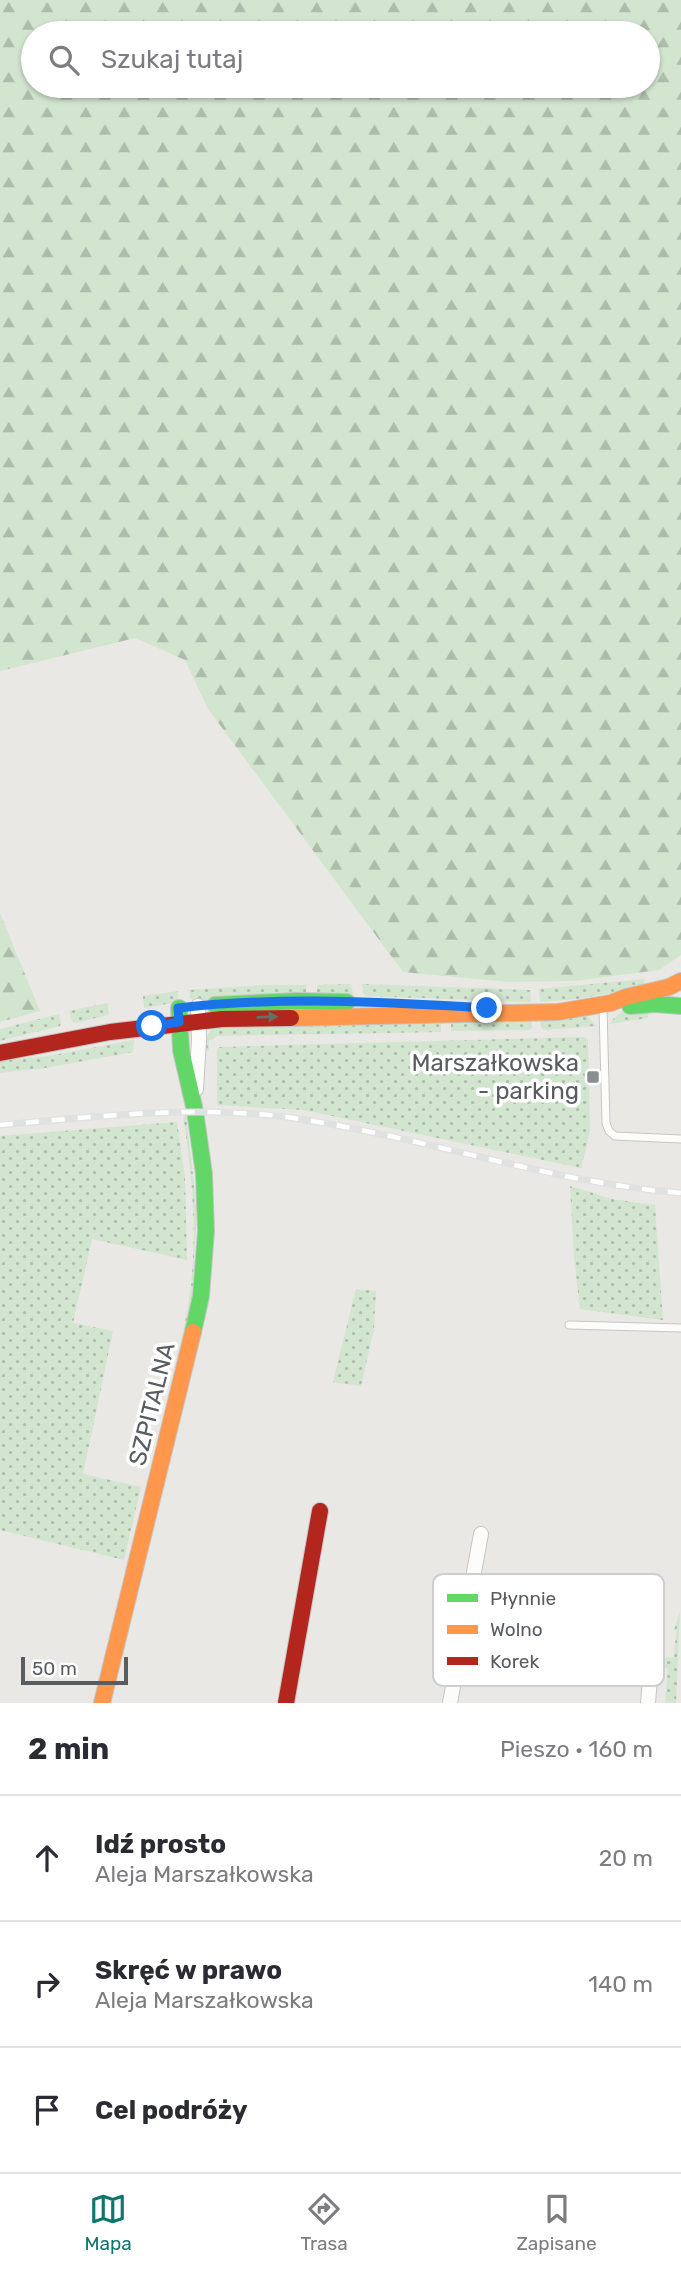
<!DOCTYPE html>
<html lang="pl">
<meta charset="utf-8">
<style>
body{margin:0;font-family:Rubik,sans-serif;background:#f7f7f7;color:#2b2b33}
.scale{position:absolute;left:21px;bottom:18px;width:107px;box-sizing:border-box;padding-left:7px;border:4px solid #595d61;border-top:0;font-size:19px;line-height:24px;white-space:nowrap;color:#595d61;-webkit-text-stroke:5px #fff;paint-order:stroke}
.stop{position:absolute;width:21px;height:21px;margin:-16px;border:5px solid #1a73e8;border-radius:50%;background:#fff}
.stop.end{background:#1a73e8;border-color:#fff;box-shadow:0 2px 7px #0008}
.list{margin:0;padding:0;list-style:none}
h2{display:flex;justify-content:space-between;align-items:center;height:91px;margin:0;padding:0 28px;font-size:30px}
h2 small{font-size:23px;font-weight:400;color:#7c7c81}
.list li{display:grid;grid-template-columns:46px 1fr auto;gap:21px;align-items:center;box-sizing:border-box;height:126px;padding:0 28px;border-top:2px solid #e1e1e2}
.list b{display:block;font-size:26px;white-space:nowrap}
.list p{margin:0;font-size:23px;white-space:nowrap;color:#7c7c81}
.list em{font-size:23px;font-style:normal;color:#7c7c81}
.icon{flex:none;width:38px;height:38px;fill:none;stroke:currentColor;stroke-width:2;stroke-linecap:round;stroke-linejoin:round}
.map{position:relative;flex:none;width:681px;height:1703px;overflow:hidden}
.search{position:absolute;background:#fff;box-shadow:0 2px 5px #0004;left:21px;right:21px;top:21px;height:77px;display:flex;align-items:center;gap:18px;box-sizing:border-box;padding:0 24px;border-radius:38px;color:#7c7c81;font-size:26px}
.sheet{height:469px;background:#fff}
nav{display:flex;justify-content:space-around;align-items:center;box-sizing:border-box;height:98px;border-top:2px solid #e1e1e2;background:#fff;font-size:19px;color:#7c7c81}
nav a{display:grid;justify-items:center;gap:4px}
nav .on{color:#0f766e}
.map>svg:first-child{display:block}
</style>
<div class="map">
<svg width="681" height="1703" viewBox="0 0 681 1703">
<defs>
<pattern id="grass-dots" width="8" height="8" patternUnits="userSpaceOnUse" patternTransform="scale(1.75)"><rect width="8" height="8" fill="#d2e5cf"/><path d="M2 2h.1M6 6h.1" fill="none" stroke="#adbdab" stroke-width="1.8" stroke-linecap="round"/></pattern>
<pattern id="forest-firs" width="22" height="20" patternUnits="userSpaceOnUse" patternTransform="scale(1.75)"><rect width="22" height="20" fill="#d2e5cf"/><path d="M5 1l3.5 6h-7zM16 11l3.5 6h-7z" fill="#adbdab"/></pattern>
</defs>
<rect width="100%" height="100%" fill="#e9e8e4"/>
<path fill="url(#grass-dots)" d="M644,979L645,987L578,999L540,1002L539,989Z
M351,984L353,994L317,995V985Z
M362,984L530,990L531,1002L366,996L363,993Z
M263,985H306V994L196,1002L190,998L189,990Z
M178,991V1002L144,1008L143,996Z
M107,1003L109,1013L108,1015L75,1023L72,1021L69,1011Z
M648,1010V1018L610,1024C618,1008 633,1011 648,1010Z
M59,1014L61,1023L60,1026L0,1041V1029Z
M587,1016L596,1026L544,1030L541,1027L540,1018Z
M531,1018L532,1028L529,1030L451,1031V1022Z
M441,1023V1032L217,1036L209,1041V1051L203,1048L206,1037L214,1027Z
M584,1037L588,1040L590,1131L581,1168L304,1110L217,1105V1050L219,1047Z
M134,1040L133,1052L45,1068L0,1073V1061L48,1056Z
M183,1115H186L197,1209L192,1300L169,1391C175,1365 182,1339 187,1312C199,1246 193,1181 183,1115Z
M177,1122L185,1177L187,1260L92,1239L73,1323L113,1331L83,1474L141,1487L124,1560L0,1530V1136Z
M570,1186L612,1199L655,1205L663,1320L580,1309L574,1258Z
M356,1289L376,1291L374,1329L361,1386L333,1382Z
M680,1612L676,1703H665L668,1668H660L658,1663L662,1658L674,1657L676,1631L674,1630Z"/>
<path fill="url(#forest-firs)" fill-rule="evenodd" d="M0,0H681V955L659,970L574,981L509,982L403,972L208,709L185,660L135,638L0,671ZM648,33V86H33V33Z
M0,913L40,1011L0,1022Z"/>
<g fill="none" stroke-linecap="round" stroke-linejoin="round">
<defs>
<path id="lane" d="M603,1008L606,1123L609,1131L615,1136L681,1139
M569,1325L681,1328"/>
<path id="street" d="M196,1089L199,1040L198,1006
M450,1703L481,1534
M648,1703L653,1641"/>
<path id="fast" d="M215,1005L297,1001L347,1002
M630,1006L655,1004L681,1006
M179,1008L181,1050L195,1111L204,1174L206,1231L201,1296L193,1332"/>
<path id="slow" d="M291,1018L558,1012L611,1003L626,997L669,987L681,981
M102,1703L193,1332"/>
<path id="jam" d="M0,1053L110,1032L222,1019L291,1018
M286,1703L320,1511"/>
</defs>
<use href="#lane" stroke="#c6c6c6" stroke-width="9"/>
<use href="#street" stroke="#c6c6c6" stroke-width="16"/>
<use href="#fast" stroke="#c5c5c4" stroke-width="18"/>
<use href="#slow" stroke="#c5c5c4" stroke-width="18"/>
<use href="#jam" stroke="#c5c5c4" stroke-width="18"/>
<use href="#lane" stroke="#fcfcfb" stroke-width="7"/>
<use href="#street" stroke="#fcfcfb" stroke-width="14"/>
<use href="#fast" stroke="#63d668" stroke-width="16"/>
<use href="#slow" stroke="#ff974d" stroke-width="16"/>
<use href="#jam" stroke="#b3261e" stroke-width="16"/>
<defs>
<path id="rail" d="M0,1125C103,1116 209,1103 312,1121C436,1141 556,1183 681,1193"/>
</defs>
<use href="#rail" stroke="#e0e1e1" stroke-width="7"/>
<use href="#rail" stroke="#fff" stroke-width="4.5" stroke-dasharray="13" stroke-linecap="butt"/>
</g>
<defs><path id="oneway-solid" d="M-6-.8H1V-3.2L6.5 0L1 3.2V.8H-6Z" transform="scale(1.75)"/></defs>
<use fill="#5b7562" href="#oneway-solid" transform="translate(267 1017) rotate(-2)"/>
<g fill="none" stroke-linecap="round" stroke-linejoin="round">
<path stroke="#1a73e8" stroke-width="9" d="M152,1026L179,1022L178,1008C281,996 384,1002 487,1008"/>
</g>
<rect fill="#8b8e8f" stroke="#fff" stroke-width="2.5" x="586" y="1070" width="14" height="14" rx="3.5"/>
<g text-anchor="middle" stroke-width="7" stroke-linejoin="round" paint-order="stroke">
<g font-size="24" fill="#595d61" stroke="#fff" text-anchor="end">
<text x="579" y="1071">Marszałkowska<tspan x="579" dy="28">- parking</tspan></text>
</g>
<g font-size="24" fill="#595d61" stroke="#fff">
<text transform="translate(152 1404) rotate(-76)" y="8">SZPITALNA</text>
</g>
</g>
<rect x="433" y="1574" width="231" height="112" rx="10" fill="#fff" stroke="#cdced0" stroke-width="2"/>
<rect x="447" y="1594" width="31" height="8" fill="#63d668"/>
<rect x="447" y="1625" width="31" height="9" fill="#ff974d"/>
<rect x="447" y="1657" width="31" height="8" fill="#b3261e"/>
<g font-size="19" fill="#595d61">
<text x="490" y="1605">Płynnie</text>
<text x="490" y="1636">Wolno</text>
<text x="490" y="1668">Korek</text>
</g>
</svg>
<div class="scale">50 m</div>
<div class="stop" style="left:152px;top:1026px"></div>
<div class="stop end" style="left:487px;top:1008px"></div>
<div class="search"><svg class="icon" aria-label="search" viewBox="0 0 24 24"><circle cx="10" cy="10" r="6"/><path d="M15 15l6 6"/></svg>Szukaj tutaj</div>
</div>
<section class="sheet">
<h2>2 min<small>Pieszo · 160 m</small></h2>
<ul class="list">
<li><svg class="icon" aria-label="ahead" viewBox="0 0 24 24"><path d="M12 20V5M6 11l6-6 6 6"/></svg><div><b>Idź prosto</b><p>Aleja Marszałkowska</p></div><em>20 m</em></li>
<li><svg class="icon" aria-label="right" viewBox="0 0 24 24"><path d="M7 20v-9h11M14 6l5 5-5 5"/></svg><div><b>Skręć w prawo</b><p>Aleja Marszałkowska</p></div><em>140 m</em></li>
<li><svg class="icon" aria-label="arrive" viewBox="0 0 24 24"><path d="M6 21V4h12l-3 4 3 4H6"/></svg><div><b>Cel podróży</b></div></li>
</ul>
</section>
<nav>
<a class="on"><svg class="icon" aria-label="map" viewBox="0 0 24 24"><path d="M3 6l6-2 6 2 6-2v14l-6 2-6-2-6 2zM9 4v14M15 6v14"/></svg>Mapa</a>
<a><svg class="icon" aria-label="directions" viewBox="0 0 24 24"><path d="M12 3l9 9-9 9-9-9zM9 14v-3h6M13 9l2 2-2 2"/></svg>Trasa</a>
<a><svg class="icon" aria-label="saved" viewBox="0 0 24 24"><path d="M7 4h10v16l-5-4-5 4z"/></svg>Zapisane</a>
</nav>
